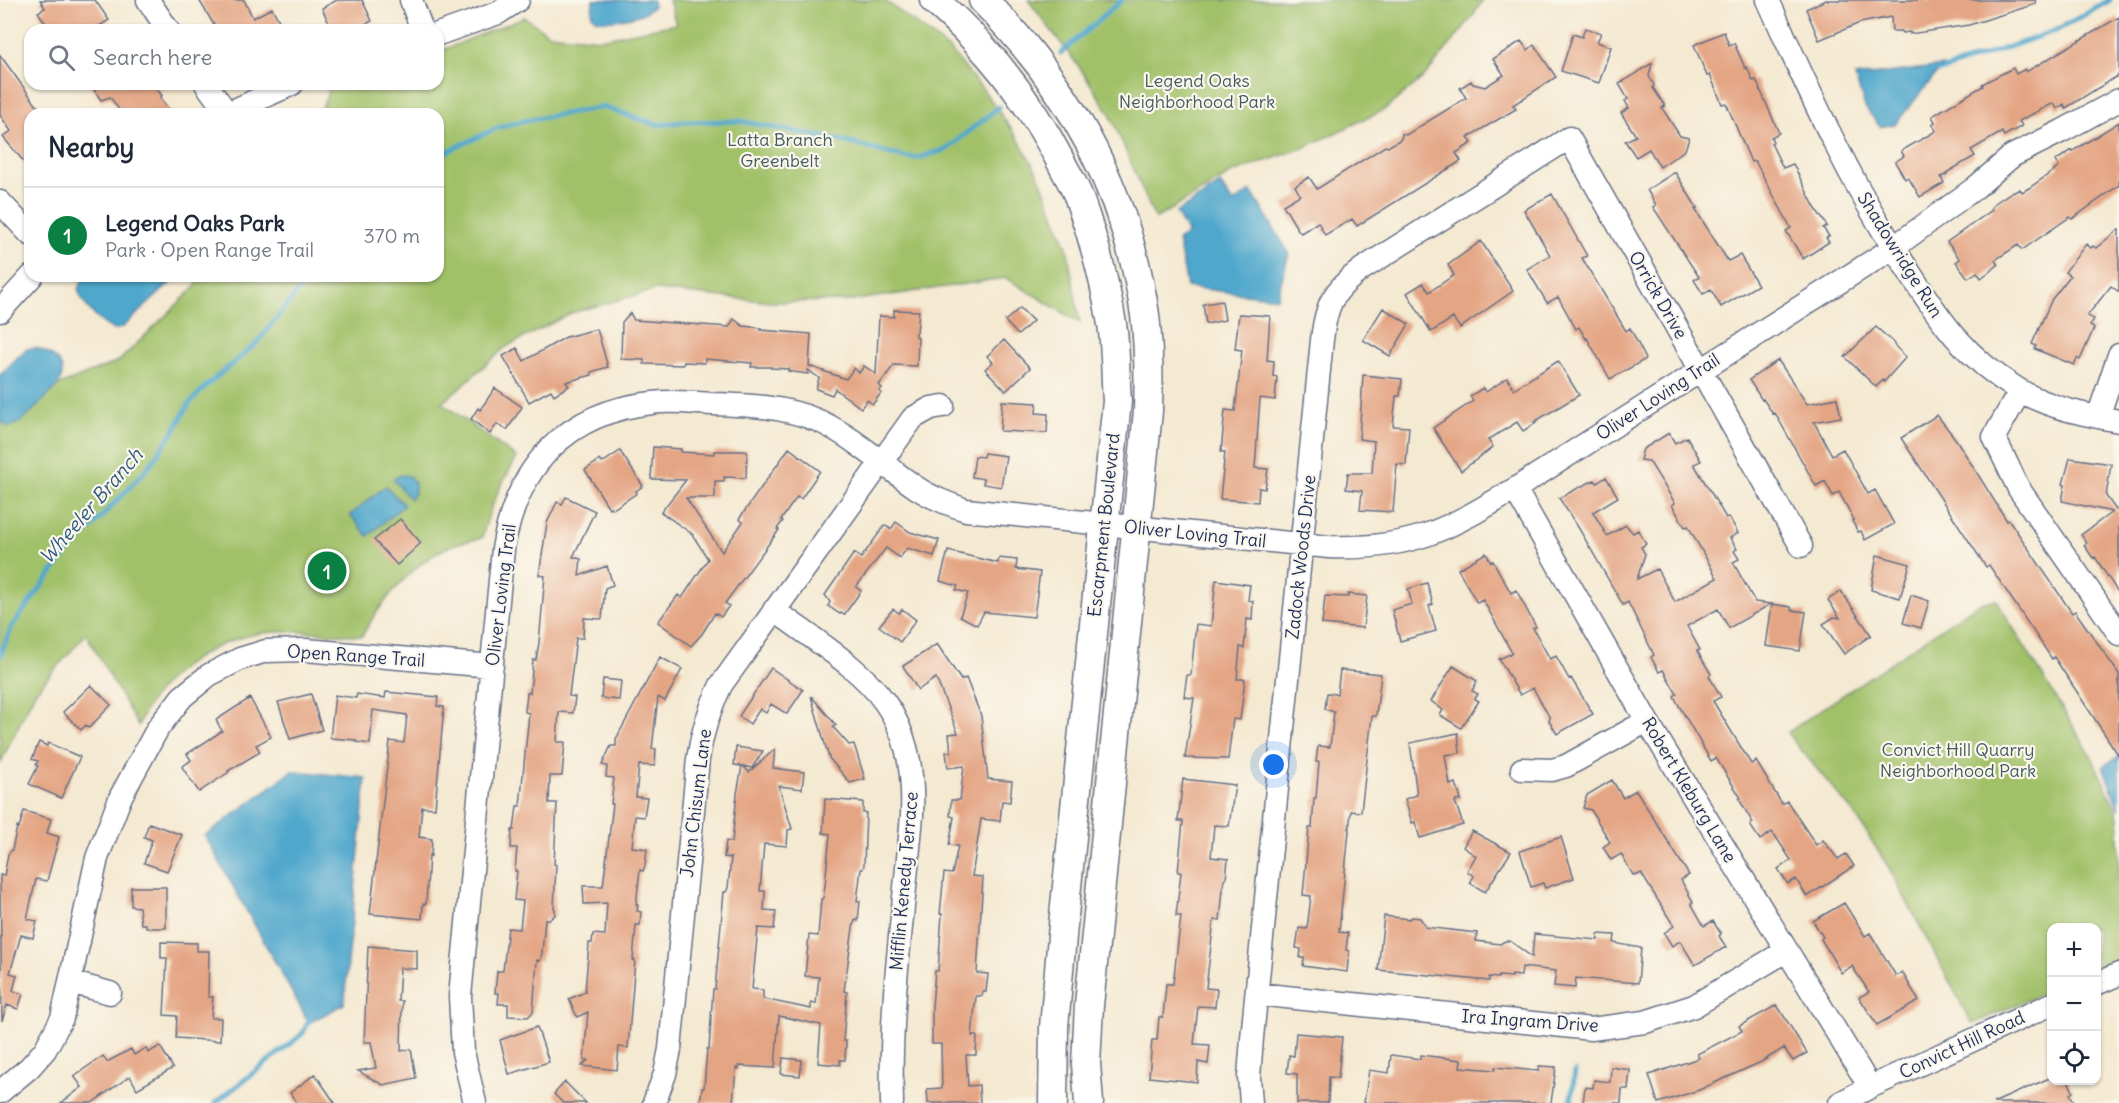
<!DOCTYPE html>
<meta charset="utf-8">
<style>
body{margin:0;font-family:Delius,sans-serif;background:#f6f6f7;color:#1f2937}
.controls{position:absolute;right:18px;bottom:18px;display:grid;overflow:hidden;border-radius:12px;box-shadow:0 2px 4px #0004}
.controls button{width:54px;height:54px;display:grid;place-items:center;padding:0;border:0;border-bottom:2px solid #e0e1e3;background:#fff;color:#1f2937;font:30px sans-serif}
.you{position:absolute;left:1274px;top:765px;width:21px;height:21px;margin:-15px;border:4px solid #fff;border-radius:50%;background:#1a73e8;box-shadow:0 0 0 9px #1a73e833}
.badge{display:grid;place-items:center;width:39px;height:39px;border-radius:50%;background:#0b8043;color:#fff;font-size:20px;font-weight:700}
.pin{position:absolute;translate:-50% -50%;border:3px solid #fff;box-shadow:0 2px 6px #0006}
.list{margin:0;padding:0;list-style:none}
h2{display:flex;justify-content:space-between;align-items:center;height:78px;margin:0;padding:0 24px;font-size:26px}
h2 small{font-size:20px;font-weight:400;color:#747a83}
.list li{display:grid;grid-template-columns:39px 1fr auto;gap:18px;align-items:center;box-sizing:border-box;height:96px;padding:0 24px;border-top:2px solid #e0e1e3}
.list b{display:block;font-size:22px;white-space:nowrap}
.list p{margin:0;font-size:20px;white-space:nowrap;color:#747a83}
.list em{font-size:20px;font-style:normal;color:#747a83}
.icon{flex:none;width:33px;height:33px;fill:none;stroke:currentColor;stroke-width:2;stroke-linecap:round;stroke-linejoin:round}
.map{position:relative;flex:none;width:2119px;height:1103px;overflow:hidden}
.search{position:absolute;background:#fff;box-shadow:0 2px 4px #0004;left:24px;top:24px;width:420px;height:66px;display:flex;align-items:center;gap:15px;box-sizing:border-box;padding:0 21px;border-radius:18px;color:#747a83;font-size:22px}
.panel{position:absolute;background:#fff;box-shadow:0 2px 4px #0004;left:24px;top:108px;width:420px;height:174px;border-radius:18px}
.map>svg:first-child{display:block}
</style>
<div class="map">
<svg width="2119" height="1103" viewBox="0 0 2119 1103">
<rect width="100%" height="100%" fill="#fbf7ec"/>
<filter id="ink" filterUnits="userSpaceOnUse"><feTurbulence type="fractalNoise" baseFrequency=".0167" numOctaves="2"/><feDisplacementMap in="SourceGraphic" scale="12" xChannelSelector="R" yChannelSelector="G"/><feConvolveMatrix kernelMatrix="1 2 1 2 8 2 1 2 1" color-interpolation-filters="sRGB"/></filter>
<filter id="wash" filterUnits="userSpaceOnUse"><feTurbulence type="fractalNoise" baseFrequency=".008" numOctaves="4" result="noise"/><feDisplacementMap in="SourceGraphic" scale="24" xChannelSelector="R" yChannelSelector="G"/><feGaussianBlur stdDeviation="1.35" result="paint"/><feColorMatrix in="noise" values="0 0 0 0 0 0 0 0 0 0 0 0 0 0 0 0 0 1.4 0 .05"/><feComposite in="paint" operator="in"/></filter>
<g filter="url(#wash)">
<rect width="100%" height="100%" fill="#f4e9d1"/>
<path fill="#a1c169" stroke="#5e7864" stroke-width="1.5" d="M669,0H884L948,48L985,92L1017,137L1038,174L1067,247L1080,323L1006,278L850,301L771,302L656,290L571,313L506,347L442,403L517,458C500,484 489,508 482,538C475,540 466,541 459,543C419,555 381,601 362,636C329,634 289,628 256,634C207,644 156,678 138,726L86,634L35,692L0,764V409L119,361L192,290L203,276H438V114H319L331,86L337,84H438V52L524,17L549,34L600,39L676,24Z
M1028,0H1483L1470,20L1424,77L1384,110L1303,148L1232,173L1155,219L1109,112L1080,68Z
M1996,600L2092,757L2119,816V962L2097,971L2096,928H2052L2051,990L1972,1024L1889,868L1856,816L1787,733L1979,603Z"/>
<path fill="#4fa7cc" stroke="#356b95" stroke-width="1.5" d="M593,0H653V6C645,17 608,23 595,19L592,15Z
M1943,66L1895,124L1880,127L1865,107L1855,77Z
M1220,184L1233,203L1251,191L1289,253L1277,298L1187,287L1178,240L1188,233L1176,213Z
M85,276H178L123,327L114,330C99,322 83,306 78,289Z
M36,348C49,352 69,363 60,381C57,389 47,396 41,402C31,412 22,424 8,427L0,420V375L26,349Z
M401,475L409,476L415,483V492L410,499L393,479Z
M386,486L404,505L368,536L350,515Z
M2119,756V810L2103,766Z
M292,771L366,778L344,1004L309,1023L205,836Z"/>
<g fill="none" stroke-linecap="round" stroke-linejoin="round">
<path stroke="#4fa7cc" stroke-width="5" d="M1061,53L1122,0
M1940,71L2057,30L2110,0
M438,157L442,154L497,128L518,122L603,107L658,125L682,122L740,121L843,141L903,157L918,158L947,149L999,107
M0,656L12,626L67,553L147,469L174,431L189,404L206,386L257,343L310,276
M215,1103L294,1041L303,1033L311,1016
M1571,1103L1575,1071"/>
</g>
<g id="blocks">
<path fill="#e4a584" d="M40,0H95L109,20L93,30H50L38,12L45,8Z
M199,0H244L253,18L272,8L284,30H217Z
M337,0H362L372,21L354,30H332L322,8Z
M1826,0H2035L2036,4L1969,25L1910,34V32L1902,33L1901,31H1892L1891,17L1860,23L1819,40L1806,9Z
M2119,17V75L2066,108L2064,104L2057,109L2054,103L2019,121L2022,126L2004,136L2002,132L1971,150L1975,156L1946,173L1947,174L1941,177L1944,183L1920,197L1908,177L1905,179L1895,162L1904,156L1901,151L1936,131L1932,124L1935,122L1932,116L1983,86L1982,84L2013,68L2016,74L2025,69L2026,72Z
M1585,28L1601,33L1597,42L1611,47L1599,83L1561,71L1573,34L1582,37Z
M1724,32L1729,45L1734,43L1745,68L1747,67L1753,81L1756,80L1779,133L1771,137L1773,142L1771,143L1783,168L1793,164L1814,206L1827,226L1823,228L1829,236L1826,238L1829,242L1803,259L1786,231L1791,228L1755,161L1751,162L1726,103L1722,104L1710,75L1707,76L1694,45Z
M1521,41L1528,50L1534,45L1556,77L1513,105L1516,109L1468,137L1472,143L1456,153L1461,161L1357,226L1352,219L1325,235L1318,222L1301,233L1298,230L1283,205L1300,195L1295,186L1309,177L1317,189L1385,146L1388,147L1401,139L1402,134L1406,135L1466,98L1460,88L1471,81L1473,84L1485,87L1504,75L1493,59Z
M0,55L43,114H30V169L3,137L11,131L0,115Z
M1652,63L1649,76L1654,85L1653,88L1665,106L1662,108L1680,136L1689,138L1685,150L1660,167L1649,149L1636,157L1625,141L1636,136L1621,113L1629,108L1625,101L1628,99L1619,84Z
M90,84H154L162,96L160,98L172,114H122L110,97L101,100Z
M2119,122V185L2072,219L2070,217L2022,250L2018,245L1995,260L1998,265L1981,278L1977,272L1968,278L1956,262L1960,259L1947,242L1992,210L1991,208L1995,203L2013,191L2014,192L2020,189L2022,192L2029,188L2059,167L2055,161L2072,150L2073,151Z
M1675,172L1697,208L1695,209L1728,261L1740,255L1758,285L1721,307L1711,290L1703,294L1694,280L1699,277L1653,207L1656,205L1647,190Z
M1552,194L1587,256L1582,258L1626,331L1630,328L1646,359L1610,379L1587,338L1586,339L1579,327L1576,329L1558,297L1547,303L1527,269L1550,255L1524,210Z
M2119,229V292L2111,286L2087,316L2094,319L2090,326L2094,328L2080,360L2077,358L2074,365L2035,349L2036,346L2032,344L2052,299L2070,276L2065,272L2086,244L2091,248L2093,246L2096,248Z
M1481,241L1513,291L1460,328L1453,318L1431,332L1407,293L1423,283L1429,292L1454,275L1448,265Z
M1222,301L1225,320L1206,324L1203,304Z
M1020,308L1033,321L1018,335L1005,321Z
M1383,308L1409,324L1390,356L1363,340Z
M894,310L919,311L917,332L915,335L918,338L917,366L894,365L879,385L882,388L879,391L881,393L873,404L867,400L861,408L835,389L832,395L816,389L819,378L808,370V374L793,372L788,371L789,369L771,368V367H751L752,363L705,359V363L684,362L683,365L644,364V360L621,359L622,322L630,313L634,320L729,327L734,319L743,326L761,328V330L811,334L809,366L846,379L854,368L859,373L864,366L876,374L879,316L894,317Z
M1239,314L1270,316L1267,360L1274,361L1273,376L1277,377L1275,400L1260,398L1255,468L1268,469L1265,489L1259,488L1258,502L1220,499L1225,452H1221L1225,410L1235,411L1242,350L1235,349Z
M1876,327L1895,344L1894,345L1906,357L1884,382L1883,380L1876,387L1845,357Z
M597,329L608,367L591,372L592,375L566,382L569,386L554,395L551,390L529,402L503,356L517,348L524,361L566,337Z
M1004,340L1030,368L1006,391L985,369L993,362L987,356Z
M1778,360L1807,404L1837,398L1841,417L1814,422L1832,455L1843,449L1868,494L1875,490L1894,524L1865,540L1861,531L1858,532L1852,521L1854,520L1839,492L1833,496L1825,481L1816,486L1775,413L1773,414L1763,399L1762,400L1749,380Z
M1558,361L1579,395L1534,422L1536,423L1523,431L1517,422L1488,440L1493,447L1461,471L1433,428L1473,401L1470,396L1483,388L1486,392L1507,378L1514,389Z
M1363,375L1402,379L1400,396H1396L1393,426L1409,427L1406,465L1397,464L1393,512L1360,510L1362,491L1346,489L1348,473H1372L1374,441L1359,439Z
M495,388L522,407L507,430L497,424L490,434L471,419L478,408L480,410Z
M1002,401L1037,403L1036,413L1048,414L1047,433L1000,431Z
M1937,415L1957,441L2007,521L2009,520L2072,613L2075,611L2119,674V756L2054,657L2052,659L1989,565L1986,567L1901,438Z
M1669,433L1675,443L1687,437L1701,461L1694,464L1726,518L1729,517L1738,533L1730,538L1737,549L1734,551L1739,559L1733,562L1755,602L1771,604L1729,628L1718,609L1687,626L1700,650L1697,651L1711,674L1709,676L1721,697L1713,701L1751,764L1756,761L1782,804L1787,801L1816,845L1823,840L1838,859L1846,854L1854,866L1807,897L1796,879L1788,884L1778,869L1791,860L1776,837L1772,832L1760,840L1750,825L1753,823L1739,799L1741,798L1716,758L1711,761L1678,704L1674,696L1677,694L1663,670L1659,672L1651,657L1654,655L1628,602L1623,605L1578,527L1559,498L1584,485L1595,480L1597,483L1606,477L1618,497L1593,512L1607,536L1626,525L1633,533L1638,530L1646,544L1641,547L1645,554L1637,579L1657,569L1675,602L1717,578L1688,526L1685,527L1672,505L1675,503L1649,461L1640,460L1643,449Z
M653,447L681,449V452L715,454V451H747L746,478L724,477V481H715V498H686L722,552L743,522L739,519L789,448L820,471L801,499L797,497L781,520L783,521L777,529L779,530L725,603L729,606L721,617L715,613L702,634L691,646L658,622L678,595L682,598L708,559L692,534L661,512L686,480L651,479Z
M620,451L643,486L636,491L637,493L613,509L611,507L609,508L585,470L600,460L602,463Z
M984,453L1006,456L1001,487L983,484L984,479L972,477L975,456L983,457Z
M2070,458L2111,464L2106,496L2116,510L2119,508V594L2095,557L2093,558L2084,545L2087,543L2081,535L2112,512L2062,501L2065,485L2063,484Z
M566,497L595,511L573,557L581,559L579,576L607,566L613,585L605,588L602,619L584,618L583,638H576L569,696L575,697L573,713L559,712L557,742H565L562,776H550L549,803H557L554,864L556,865L554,908L555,909V915L550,919H545L542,953L540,961L537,960L533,1012L528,1017L508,1016V1004H498L499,993H495L497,971H503L508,928L520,929L523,901L514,900L517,871H515L517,848H511L512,830H514L517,806H520L529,713L525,712L527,693H530L533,660H536L539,643L545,576L539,575L547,523L557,502L562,504Z
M400,519L421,543L397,565L374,540Z
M896,522L910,532L939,540L934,556L907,548L900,558L886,548L856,587L861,591L844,615L841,613L840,614L828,606L830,602L825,595L854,553L861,558L885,525L891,529Z
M948,551L998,563L999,558L1017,560L1016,569L1040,572L1034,617L984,612L977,625L960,616L968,593L956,590L958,586L940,581Z
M1486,553L1491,562L1493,561L1511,593L1516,590L1536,627L1533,628L1550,659L1556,656L1569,679L1571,678L1593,714L1557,734L1549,721L1550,718L1533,688L1520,695L1499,659L1512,653L1483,600L1477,603L1458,569Z
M1877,555L1910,564L1900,598L1871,590Z
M1216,580L1250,585L1248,600L1253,601L1252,620L1247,619L1244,648L1240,647L1237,679H1245L1240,720L1233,719L1228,759L1185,758L1194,698L1184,697L1187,675H1191L1196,624L1211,626Z
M1427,583L1433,604L1429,606L1436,631L1400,641L1392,610L1412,604L1408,589Z
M1841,591L1871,635L1844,654L1823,624L1834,617L1840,618L1828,600Z
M1348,594L1367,596L1363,628L1322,624L1325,596L1348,597Z
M1911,595L1929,601L1921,628L1903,623Z
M1772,604L1791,607V610L1806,612L1800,651L1766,646Z
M893,609L899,613L902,609L916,620L900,642L879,626Z
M937,644L961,680L966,678L981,716L988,779L1012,781L1010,802L1002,801L1000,821L981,819L972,876L983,877L977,973L988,974L986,992H983L982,996H976L972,1036H977L976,1055H966L968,1086L979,1085L980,1103H928L927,1089L942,1088L941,1044H932V1006L935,971H938L942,914H940L944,873L952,874L958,846L949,845L954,817L950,816L951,800H960L964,766L948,768L946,752H951L949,734L958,733L936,678L918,690L903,666Z
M660,657L682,669L665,701L658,697L652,749H656L655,766L639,765L636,797L647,798L644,817L635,816L632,847L647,849L645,866L643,871L640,870L636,905H638L637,911L641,912L640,925H636L633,960H635L628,1048L619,1047L617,1070L582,1066L588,1060H584L588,1012L577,1017L569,999L585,992L589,943H592L593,934L605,935L607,903L584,904L583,886H603L613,804H611L614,778L606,777L607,766L602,765L611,746H616V739Z
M1453,666L1477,681L1472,691L1478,694L1475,699L1479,701L1461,728L1440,715L1443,710L1431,701Z
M771,668L803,690L787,714L771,704L766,713L760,709L750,724L739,716Z
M1340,670L1381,674L1376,716H1372L1361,812L1351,811L1339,932L1348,933L1346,950L1349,951L1347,972L1303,966L1304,958H1300L1301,949L1296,948L1299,928L1307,929L1311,896L1303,895L1309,828H1312L1314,798H1316L1319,762H1316L1318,746L1330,747L1334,712L1325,709L1327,693L1337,694Z
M603,679L621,681L619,700L601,698Z
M91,685L111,705L89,728L86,725L81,730L63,712Z
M386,692L438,697L437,706L444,707L435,808L422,807L419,837L432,839L431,856L429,855L426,904H423L422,919L370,914L390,741L404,743L407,715L373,710L370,744L356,742V740L330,738L335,695L356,698L357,694L385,698Z
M311,694L322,730L290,739L278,702Z
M811,696L836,725L833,727L849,745L854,744L865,779L850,783L829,758Z
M250,698L271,737L256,745L260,752L228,771L229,772L199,792L182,767L191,760L187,754L222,731L216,720Z
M1458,733L1460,753L1445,755L1450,785L1456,783L1461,800L1455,801L1463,825L1420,838L1415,822L1412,823L1405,799L1417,795L1410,743Z
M39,742L47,746L48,743L80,757L61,798L29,784L38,766L36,765L38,761L32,759Z
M736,747L763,751L752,768L743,766L749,772L775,749L773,768L804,772L802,789L779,786L792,829L788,830L787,846L764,844L760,891H765L764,910L776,911L774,929L758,928L752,989L763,990V999L811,1009V1003L816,1004L819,977L805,976L809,935L818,936L821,899H823L825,885L830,834L823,833L825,799L863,802V813H866L864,865L863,869H861L857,901H860L858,921L855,920L853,928L844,991L847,992L843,1041H846L845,1060H840V1065L818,1063L821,1025L779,1016L775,1068L739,1066V1069L736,1068L733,1103H700L702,1088H704L707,1049H709L713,989H715L724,892H726L728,888L731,858L724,857L726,841L732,842L737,794L742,766L734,765Z
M1183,779L1235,785L1229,826L1214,825L1211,857L1228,859L1226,879H1224L1220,920H1214L1206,988L1217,989L1215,1007L1198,1006L1194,1044L1210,1045L1208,1064L1198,1062L1197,1082L1149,1077L1152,1040H1157L1159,1017H1163L1166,984H1173L1181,916H1176L1181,872H1178L1183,821H1178Z
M1612,780L1623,798L1636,790L1689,875L1681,880L1693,902L1691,903L1704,926L1713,921L1721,934L1719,936L1726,947L1695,965L1680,941L1672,946L1664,933L1674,926L1641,873L1636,876L1635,874L1633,875L1621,854L1611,860L1603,847L1610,842L1591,810L1583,808L1587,795Z
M24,811L51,819L47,833L59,837L47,881L36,879L27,919L37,921L33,938L21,935L10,973L17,975L13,991L23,994L18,1009L7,1005L2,1021L0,875L4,876L8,854L12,850L17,827L19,828Z
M149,823L182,835L167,871L144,863L152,840L144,837Z
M1472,831L1511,852L1485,892L1470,883L1474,876L1467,871L1476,856L1463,847Z
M1561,837L1574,878L1545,888L1543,883L1531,887L1520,851Z
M131,887H166V928H146V924H141L139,907L131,906Z
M1844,903L1865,936L1870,933L1896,976L1902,972L1919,1001L1877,1025L1859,997L1869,992L1852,966L1841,973L1821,939L1823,937L1813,921Z
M1384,916L1409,919L1412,917L1420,918L1425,925V927L1477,933L1476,941L1500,944L1505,941H1510L1532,957L1534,934L1598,940V934L1615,935L1614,943L1641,948L1638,983L1576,978L1575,988L1554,986L1556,971L1522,967L1521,976L1512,975V977L1499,976L1498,978L1489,977V981L1378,970Z
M161,942L197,943V951H209L208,997H213L211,1018H221L220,1041L176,1038L177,1016L164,1015L167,958H161Z
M368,946L417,950V969L400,968L398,1001H402L401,1051L411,1049L416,1078L383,1085L358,1071L376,1068L371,1042H364Z
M1777,1005L1807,1053L1793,1061L1784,1048L1761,1062L1699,1090L1658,1103L1649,1075L1699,1058L1697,1054L1742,1031L1739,1026Z
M537,1027L549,1062L509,1074L500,1040Z
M1296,1033L1342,1037L1338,1078L1329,1077L1328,1103H1297V1074L1287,1073L1289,1055L1294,1056Z
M160,1046L173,1068L137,1089L130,1076L92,1103H61L82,1087L74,1076L103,1056L107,1062L131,1049L134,1055L146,1048L148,1053Z
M1391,1055L1420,1059L1421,1055L1461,1060L1460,1067L1495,1070V1067L1538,1071L1539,1066L1556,1067L1551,1103H1364L1369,1070L1389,1073Z
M783,1058L802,1060L800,1076L781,1074Z
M1611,1067L1630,1070L1628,1089H1622L1621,1103H1583L1585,1087L1593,1088L1594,1080L1610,1082Z
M315,1074L335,1103H297L290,1093Z
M2052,1077V1080H2068L2073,1092L2070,1094L2075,1103H1993Z
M565,1082L586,1103H563L554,1094Z"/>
</g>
</g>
<g filter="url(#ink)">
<use href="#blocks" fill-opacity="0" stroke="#677086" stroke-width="1.5"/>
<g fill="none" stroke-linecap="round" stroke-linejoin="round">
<defs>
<path id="minor" d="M148,0L168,30
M411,0L422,30
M1768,0C1809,92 1850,183 1906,267C1939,319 1965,358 2019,390C2049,408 2086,415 2119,421
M438,34L498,13L518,0
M206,84L227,113
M226,114L292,84
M0,202L30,234
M0,311L32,276
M2020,391L1994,437L2019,489L2119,634
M2098,417L2119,355
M1515,489L1647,721L1870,1087
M774,610C858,672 917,697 912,815C904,911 889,1006 892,1103
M1522,769L1552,770L1566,766L1647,721
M70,982L110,993
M2096,984L2119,974
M1257,994L1591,1029L1645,1022L1694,1006L1786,951
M0,1092L29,1068L45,1050L62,1018L97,858L121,796L158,728L182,697L209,675L240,659L266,651L305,650L492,666
M475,1103L463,1052L460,996L503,549C517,466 566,412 652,403C671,400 692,403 711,404C748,405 784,406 819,421C854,437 884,466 917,488C932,498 949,504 966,510L1329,547C1411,550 1447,530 1515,489L1893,248L1975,188L2012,156L2062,131L2119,100
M654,1103L665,1074L670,1049L698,759C702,732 709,709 721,685L913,418L931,408L943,406
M1251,1103L1249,1077L1252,1038L1322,340C1326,305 1332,291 1362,269L1569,138L1801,546
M1840,1103L1870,1087L2052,1004"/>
<path id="major" d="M934,0C988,47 1030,101 1062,164C1068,176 1076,188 1080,201C1094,240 1105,283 1112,324C1116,349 1115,376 1117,401L1063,925L1054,1027L1053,1103
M983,0C1071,88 1127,191 1145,315C1149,347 1149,379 1148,411L1089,1005L1086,1064L1089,1103"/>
</defs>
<use href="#minor" stroke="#677086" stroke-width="25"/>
<use href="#major" stroke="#677086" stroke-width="31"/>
<use href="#minor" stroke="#fff" stroke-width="22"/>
<use href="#major" stroke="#fff" stroke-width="28"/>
</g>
</g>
<g text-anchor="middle" stroke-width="4.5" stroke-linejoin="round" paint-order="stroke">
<g font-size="18" fill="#435b61" stroke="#fbf7ec">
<text x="1197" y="87">Legend Oaks<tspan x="1197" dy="21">Neighborhood Park</tspan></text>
<text x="780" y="146">Latta Branch<tspan x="780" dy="21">Greenbelt</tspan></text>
<text x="1958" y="756">Convict Hill Quarry<tspan x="1958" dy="21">Neighborhood Park</tspan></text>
</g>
<g font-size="18" fill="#1b2f5e" stroke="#fbf7ec">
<text transform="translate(1900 255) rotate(58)" y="6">Shadowridge Run</text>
<text transform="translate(1658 295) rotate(60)" y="6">Orrick Drive</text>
<text transform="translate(1658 397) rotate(-33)" y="6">Oliver Loving Trail</text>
<text transform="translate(1104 525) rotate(-84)" y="6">Escarpment Boulevard</text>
<text transform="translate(1195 534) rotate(6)" y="6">Oliver Loving Trail</text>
<text transform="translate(1301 557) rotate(-84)" y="6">Zadock Woods Drive</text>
<text transform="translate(501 595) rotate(-83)" y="6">Oliver Loving Trail</text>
<text transform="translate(356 656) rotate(4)" y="6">Open Range Trail</text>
<text transform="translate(1689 790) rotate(59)" y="6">Robert Kleburg Lane</text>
<text transform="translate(696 803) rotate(-83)" y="6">John Chisum Lane</text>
<text transform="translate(904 881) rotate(-85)" y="6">Mifflin Kenedy Terrace</text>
<text transform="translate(1530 1021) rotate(4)" y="6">Ira Ingram Drive</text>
<text transform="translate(1962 1045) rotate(-25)" y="6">Convict Hill Road</text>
</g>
<g font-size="20" font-style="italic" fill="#2d5984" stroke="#fbf7ec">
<text transform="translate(91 506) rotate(-49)" y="7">Wheeler Branch</text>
</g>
</g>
</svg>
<div class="controls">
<button>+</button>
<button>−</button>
<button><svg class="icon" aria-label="locate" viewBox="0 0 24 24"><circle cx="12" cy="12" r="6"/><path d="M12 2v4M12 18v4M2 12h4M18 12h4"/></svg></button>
</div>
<div class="you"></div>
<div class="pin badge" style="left:327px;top:571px">1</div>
<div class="search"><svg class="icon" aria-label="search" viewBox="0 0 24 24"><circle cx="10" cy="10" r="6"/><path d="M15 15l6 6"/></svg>Search here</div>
<section class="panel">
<h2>Nearby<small></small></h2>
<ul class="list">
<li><span class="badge">1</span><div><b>Legend Oaks Park</b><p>Park · Open Range Trail</p></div><em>370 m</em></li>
</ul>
</section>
</div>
